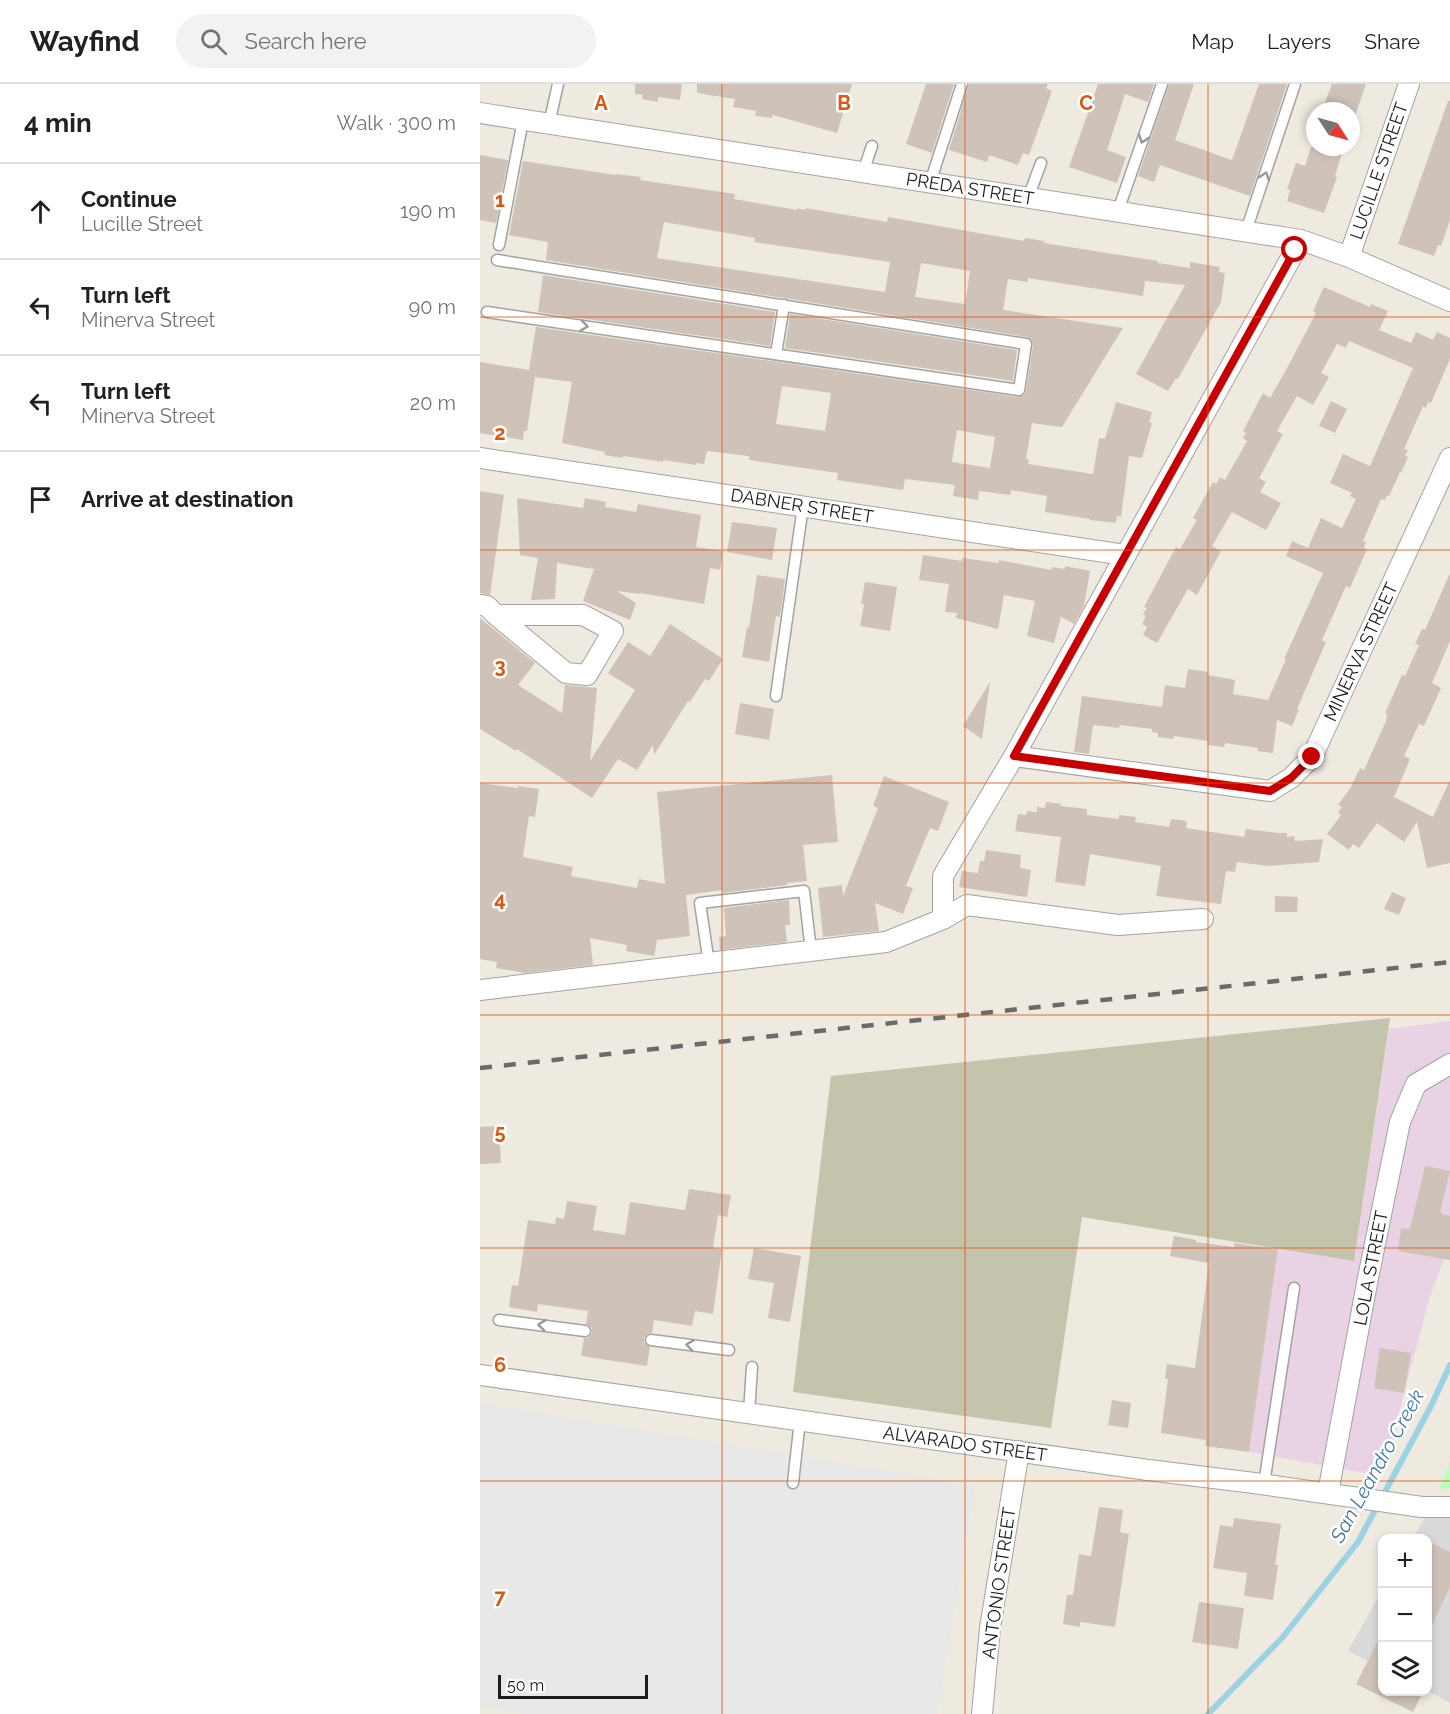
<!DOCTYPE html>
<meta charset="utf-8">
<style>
body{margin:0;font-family:Raleway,sans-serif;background:#f2f2f2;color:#202124}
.controls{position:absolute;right:18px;bottom:18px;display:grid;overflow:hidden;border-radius:12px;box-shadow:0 3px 9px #0003}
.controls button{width:54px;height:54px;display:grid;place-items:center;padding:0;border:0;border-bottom:2px solid #e0e0e0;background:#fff;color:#202124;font:30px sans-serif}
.compass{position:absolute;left:826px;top:18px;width:54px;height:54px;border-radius:50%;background:#fff;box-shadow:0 3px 9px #0003;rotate:126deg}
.scale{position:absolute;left:18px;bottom:15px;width:150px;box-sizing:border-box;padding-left:6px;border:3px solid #1c1c1c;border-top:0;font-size:16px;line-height:21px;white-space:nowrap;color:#1c1c1c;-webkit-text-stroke:4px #fff;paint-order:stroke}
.stop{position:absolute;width:18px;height:18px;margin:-14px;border:4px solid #c80003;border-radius:50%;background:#fff}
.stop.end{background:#c80003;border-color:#fff;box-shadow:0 2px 6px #0008}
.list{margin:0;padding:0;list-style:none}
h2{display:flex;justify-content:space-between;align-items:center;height:78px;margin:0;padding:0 24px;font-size:26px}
h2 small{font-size:20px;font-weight:400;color:#757577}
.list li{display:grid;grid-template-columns:39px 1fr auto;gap:18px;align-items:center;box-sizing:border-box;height:96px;padding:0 24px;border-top:2px solid #e0e0e0}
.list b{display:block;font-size:22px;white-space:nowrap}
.list p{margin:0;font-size:20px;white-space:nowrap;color:#757577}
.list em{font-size:20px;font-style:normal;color:#757577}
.icon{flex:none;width:33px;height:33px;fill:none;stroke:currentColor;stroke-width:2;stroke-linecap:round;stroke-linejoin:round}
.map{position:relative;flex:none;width:970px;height:1630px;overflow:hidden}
header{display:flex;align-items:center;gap:36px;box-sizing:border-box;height:84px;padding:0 30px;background:#fff;border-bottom:2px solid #e0e0e0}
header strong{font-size:28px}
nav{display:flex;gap:33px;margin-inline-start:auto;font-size:21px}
.search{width:420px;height:54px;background:#f2f2f2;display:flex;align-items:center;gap:15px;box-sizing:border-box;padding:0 21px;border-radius:33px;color:#757577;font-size:22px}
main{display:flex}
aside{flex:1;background:#fff}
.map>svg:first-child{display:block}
</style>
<header>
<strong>Wayfind</strong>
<div class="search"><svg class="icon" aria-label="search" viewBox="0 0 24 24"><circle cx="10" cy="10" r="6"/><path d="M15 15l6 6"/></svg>Search here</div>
<nav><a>Map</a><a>Layers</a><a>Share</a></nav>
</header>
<main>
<aside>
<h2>4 min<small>Walk · 300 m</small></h2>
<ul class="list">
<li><svg class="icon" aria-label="ahead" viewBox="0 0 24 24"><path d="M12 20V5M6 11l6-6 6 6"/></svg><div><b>Continue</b><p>Lucille Street</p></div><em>190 m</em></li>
<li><svg class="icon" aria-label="left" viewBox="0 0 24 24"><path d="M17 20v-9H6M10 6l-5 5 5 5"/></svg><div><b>Turn left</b><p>Minerva Street</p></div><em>90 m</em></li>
<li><svg class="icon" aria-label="left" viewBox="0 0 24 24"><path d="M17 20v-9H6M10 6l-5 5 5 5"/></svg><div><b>Turn left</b><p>Minerva Street</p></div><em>20 m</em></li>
<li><svg class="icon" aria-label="arrive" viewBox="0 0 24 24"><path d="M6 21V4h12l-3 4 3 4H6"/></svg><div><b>Arrive at destination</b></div></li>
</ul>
</aside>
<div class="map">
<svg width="970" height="1630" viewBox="0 0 970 1630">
<rect width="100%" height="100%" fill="#efeae0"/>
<path fill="#dad9d9" d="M970,1430V1619L948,1607V1454H933L945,1433Z
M902,1507V1584L868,1567Z"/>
<path fill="#e8d2e4" d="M970,937V1159L949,1216L902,1392L769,1368L798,1165L874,1177L909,945Z"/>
<path fill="#c4c3ab" d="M910,934L874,1177L602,1133L571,1344L313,1308L351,992Z"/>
<path fill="#b8febc" d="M970,1378V1404L959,1405Z"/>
<path fill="#e8e8e8" d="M0,1319L495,1401L457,1630H47L0,1623Z"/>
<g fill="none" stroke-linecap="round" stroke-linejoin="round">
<path stroke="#9cd2e1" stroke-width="6" d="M728,1630L802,1554L878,1458L951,1322L970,1281"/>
</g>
<path fill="#cfc2b9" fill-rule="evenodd" d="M155,0H202L200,16L178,13V18L162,15L163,11L155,10Z
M217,0H372L357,49L293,31L292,34L275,32L276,27L253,23L255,15L217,9Z
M446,0H474L452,69L426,60Z
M489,0H568L566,4L572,7L549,71L543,69L538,81L509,71L507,78L469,66Z
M618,0H674L668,18L645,10L627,66L646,73L637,99L589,83Z
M689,0H714L695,56L752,76L779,0H807L770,112L680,81L674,98L658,92Z
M852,0H886L875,32L871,30V27H861L844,21Z
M968,17H970V136L961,162L958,161L954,172L918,160Z
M831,63H864L855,92L857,93L844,129L807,117L810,106L807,105L816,79L825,82Z
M0,71L28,76L16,139L0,136Z
M43,77L136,91V90L161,93L160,96L255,110L254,115L317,126V124L325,126L326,124L407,138L408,133L544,157L545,154L564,157V159L678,177V179L710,184V178L740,183L739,188L745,189L741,218L698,295L696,294L688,307L656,290L705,201L665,197L663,212L548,194V198L528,195L523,226L643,244L582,343L552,339L546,375L549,376L548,380L613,390L619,354L625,355L636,318L672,328L669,338L672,339L662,374L649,372L641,433L637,432L636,439L610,436V435L565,428L567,412L531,406L530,411L499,407L498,416L473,412L475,401L425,395L423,406L357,396L358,389L269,376V372L227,367L224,380L216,379V381L183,376V378L143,372V374L124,371L125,368L82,359L92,298L55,293L47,347H44L43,356L0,349V278L49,286L56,243L538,313L544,311L546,307L553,261L551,255L547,253L66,176L68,158L29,151ZM184,138L275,154L274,158L410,178L405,208L177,174ZM441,179L490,187L485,220L435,213ZM302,302L351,309L345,347L296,340ZM477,346L515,353L510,384L472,378Z
M63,191L295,228L290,262L58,228Z
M844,203L890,223L891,220L908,227L899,246L931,259L936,248L953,256L957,248L970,254V275L951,319L948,318L946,324L943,322L924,365L928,366L925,372L928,373L921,389L920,388L909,412L907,411L905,416L901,415L883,457L886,458L884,464L887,465L870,504L866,502L842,556L846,558L817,625H819L812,642L797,636L793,669L777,667L778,664L745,659L744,663L727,661L728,657L694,652L693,655L678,653V649L672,648V645L640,641L639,644L613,641L609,670L594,668L602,612L682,623L685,601L705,604L708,585L728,588V591L755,596L753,610L788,616L806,575H804L843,489L806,472L812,457L828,464L841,434L862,444L876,415L870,412L872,409L850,399L863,370L890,382L933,284L869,257L866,264L857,260L841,289L849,293L833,321L817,312L797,347L803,350L779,394L786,398L780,408L801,419L786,446L752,428L732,462L741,467L717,511L708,505L677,559L663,551L667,543L662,540L666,532L663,530L667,524L664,523L696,463L700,465L717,436L713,434L733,398L736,400L740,393L745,396L767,357L763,354L766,349L763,347L783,309L790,314L806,286L836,229L833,227Z
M310,230L537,266L533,297L305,264Z
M851,317L867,325L855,349L839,342Z
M0,407L24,411L10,511L0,509Z
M37,414L103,424L105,414L126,418L125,423L156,428L158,420L221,431L216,463L243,467L240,486L230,484L224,520L160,509V510L137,507L156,519L150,536L103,517L114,485L77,479L75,515L51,516L58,474L40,471Z
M252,438L297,444L292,476L247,468Z
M443,471L482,477V474L519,479V476L571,486L572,483L585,485V482L610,487L604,522L594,540L581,533L574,559L547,552L555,517L524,511L518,545L476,534L477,529L465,528L469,500L439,496Z
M970,489V557L952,599L961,604L944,642L939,640L924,672L930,675L914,713L953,733L970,696V779L947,784L937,738L924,758L897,739L879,764L873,760L869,766L847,750L861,731L858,729L862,723L858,721L871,703L880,684L884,686L906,637L907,630L905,629L922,591L925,592L939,561L935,560L942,545L945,546Z
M277,491L305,495L300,533L296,532L289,578L262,573L267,543L269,544Z
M385,498L417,503L410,547L380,542L384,520H381Z
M0,534L55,579L38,601L82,629L85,601L117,604L110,677L155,606L128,589L148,558L170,572L190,540L243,575L229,597L225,595L210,618L208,617L174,671L173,661L157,686L138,675L112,714L37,665L36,667L0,645Z
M510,598L502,655L483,642Z
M260,619L294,625L289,656L255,650Z
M352,691L358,758L323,761L327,797L307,799V801L243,809L242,806L206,811L210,852L177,856L174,872L146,867L147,861L110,854L113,881L45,889L16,884L17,878L0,875V699L38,704V702L59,705L55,733L49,732L43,773L93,783L91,792L157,804L159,795L185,800L177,708Z
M404,692L469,718L458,747L450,744L440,768L426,802L433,804L423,830L395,819L399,847L343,853L338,804L362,801L363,812L398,724L393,722Z
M566,718L581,720V722L607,725V731L639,735V731L656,733L655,738L689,743L691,735L707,737L706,744L764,753L766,745L798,749H807V753L814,752L815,757L843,755L839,778L788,782L757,778L755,788L746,787L741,820L676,812L681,782L610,770L605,802L575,798L581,753L535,747L538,730L546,731L547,727L557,728V723L565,724Z
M506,766L541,771L540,784L551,786L547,813L479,803L482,787L498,789L500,777H504Z
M912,808L926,814L919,831L904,825Z
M795,812L818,813L817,828H795Z
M309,816L310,841H305L307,858L240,866L239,853L246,852L244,824Z
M19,1042L21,1079L0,1080V1043Z
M945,1082L970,1087L960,1128L962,1129V1130L970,1132V1176L918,1167L921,1144L930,1145Z
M209,1105L251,1111L247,1133L238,1131L233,1164L242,1165L233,1230L215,1227L212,1242L174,1236L172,1249H168L164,1254V1259L170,1263L167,1282L101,1272L104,1254H108L112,1249V1244L106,1240L108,1227L58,1220L57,1228L29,1223L32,1201L38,1202L48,1136L75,1140L76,1133L84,1135L87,1117L117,1122L113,1146L145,1151L150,1118L205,1126Z
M694,1152L716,1156V1158L754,1163V1159L798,1165L769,1368L725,1362L726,1356L681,1349L688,1295H685L687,1280L715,1284L729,1179L690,1172Z
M274,1164L321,1172L310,1238L288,1234L294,1199L268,1195Z
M900,1264L931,1269L924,1309L894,1304Z
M632,1316L651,1319L648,1344L628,1341Z
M619,1423L643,1426L640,1448L649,1450L635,1543L600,1538V1543L583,1540L587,1511H593L599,1470L611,1472Z
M754,1434L801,1440L795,1481H798L793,1516L764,1512L767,1489L733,1484L740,1441L753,1443Z
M948,1457L970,1468V1503L948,1550Z
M719,1518L764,1524L758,1565L712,1558Z
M903,1547V1608H943L933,1628L876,1600Z"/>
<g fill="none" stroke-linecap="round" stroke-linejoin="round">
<defs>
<path id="lane" d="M69,40L78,0
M383,88L392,62
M450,99L482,0
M548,114L561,79
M638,127L682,0
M766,147L815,0
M19,161L43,36
M7,228L539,306L546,260L17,176
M296,270L304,221
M296,612L323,422
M229,880L220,819L324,807L331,867
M19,1236L105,1247
M171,1256L249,1266
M269,1329L272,1283
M313,1399L320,1336
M784,1400L814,1204"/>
<path id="street" d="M0,29L821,156L869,173L970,217
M869,173L929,0
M0,374L645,471
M0,521L7,522L16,531L86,589L107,591L133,547L103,531H16
M534,672L790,707L811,694L832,673L970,374
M463,835V792L534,672L821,156
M0,906L406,858L463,835L487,821L638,841L723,835
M0,1291L668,1386L774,1399L942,1423H970
M848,1409L888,1194L920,1038L936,1000L970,980
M502,1630L510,1544L539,1367"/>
</defs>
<use href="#lane" stroke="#a3a3a3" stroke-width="13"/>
<use href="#street" stroke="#a3a3a3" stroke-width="22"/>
<use href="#lane" stroke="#fff" stroke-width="10"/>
<use href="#street" stroke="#fff" stroke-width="20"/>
<path stroke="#6a6a6a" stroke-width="4.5" stroke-dasharray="12 12" stroke-linecap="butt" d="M0,984L970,878"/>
</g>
<defs><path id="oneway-chevron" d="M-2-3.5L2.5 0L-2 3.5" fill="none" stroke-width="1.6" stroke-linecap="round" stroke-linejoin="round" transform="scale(1.5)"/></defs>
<g stroke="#999">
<use href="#oneway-chevron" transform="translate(663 55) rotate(109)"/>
<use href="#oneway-chevron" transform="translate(785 92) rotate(-72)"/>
<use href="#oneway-chevron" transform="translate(104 242) rotate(8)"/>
<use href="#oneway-chevron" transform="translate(62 1241) rotate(-173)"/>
<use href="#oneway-chevron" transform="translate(210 1261) rotate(-172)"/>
</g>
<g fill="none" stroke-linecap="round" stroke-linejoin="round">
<path stroke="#c80003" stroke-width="8" d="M815,166L534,672L790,707L811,694L832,673"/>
</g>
<path fill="none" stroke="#de560d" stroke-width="1.5" stroke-opacity="0.55" d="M242,0V1630M485,0V1630M728,0V1630M0,233H970M0,466H970M0,699H970M0,931H970M0,1164H970M0,1397H970"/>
<g text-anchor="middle" stroke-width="5" stroke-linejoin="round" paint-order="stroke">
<g font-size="18" fill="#1c1c1c" stroke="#fff">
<text transform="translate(899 87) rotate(-71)" y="6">LUCILLE STREET</text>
<text transform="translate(490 105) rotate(9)" y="6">PREDA STREET</text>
<text transform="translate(322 422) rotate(9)" y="6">DABNER STREET</text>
<text transform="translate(881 568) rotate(-65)" y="6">MINERVA STREET</text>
<text transform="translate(891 1184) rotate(-79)" y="6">LOLA STREET</text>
<text transform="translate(485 1360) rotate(8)" y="6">ALVARADO STREET</text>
<text transform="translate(519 1499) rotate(-82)" y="6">ANTONIO STREET</text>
</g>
<g font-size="20" font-style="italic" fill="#3f77ab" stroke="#fff">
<text transform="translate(897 1382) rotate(-61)" y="7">San Leandro Creek</text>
</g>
</g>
<g font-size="20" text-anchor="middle" font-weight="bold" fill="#de560d" stroke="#fff" stroke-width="5" stroke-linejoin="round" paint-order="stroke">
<text x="121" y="26">A</text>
<text x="364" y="26">B</text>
<text x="606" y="26">C</text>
<text x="20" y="123">1</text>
<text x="20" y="356">2</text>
<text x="20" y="589">3</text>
<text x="20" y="822">4</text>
<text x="20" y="1055">5</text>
<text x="20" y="1288">6</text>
<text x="20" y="1520">7</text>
</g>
</svg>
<div class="controls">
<button>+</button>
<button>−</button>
<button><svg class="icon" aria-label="layers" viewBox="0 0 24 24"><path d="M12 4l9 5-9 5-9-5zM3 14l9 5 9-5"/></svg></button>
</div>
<svg class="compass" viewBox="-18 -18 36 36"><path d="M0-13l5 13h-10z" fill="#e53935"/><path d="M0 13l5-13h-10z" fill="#757577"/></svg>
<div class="scale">50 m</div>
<div class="stop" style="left:815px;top:166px"></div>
<div class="stop end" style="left:832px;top:673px"></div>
</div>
</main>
